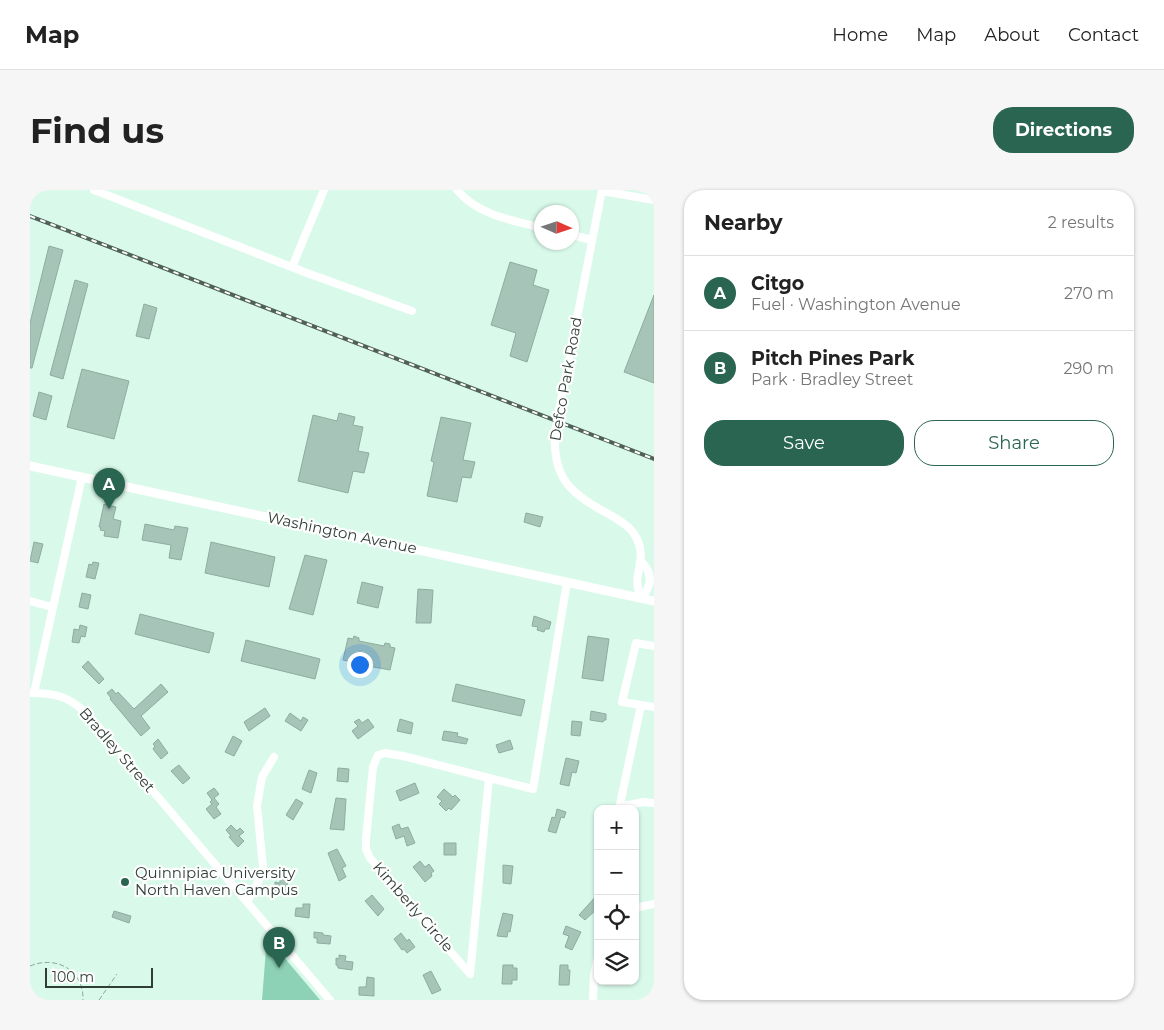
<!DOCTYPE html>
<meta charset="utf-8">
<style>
body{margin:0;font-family:Montserrat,sans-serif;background:#f6f6f6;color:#222}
.controls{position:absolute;right:15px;bottom:15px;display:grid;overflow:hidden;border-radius:10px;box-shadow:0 1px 4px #0004}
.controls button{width:45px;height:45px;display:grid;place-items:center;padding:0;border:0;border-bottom:1px solid #e0e0e0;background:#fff;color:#222;font:25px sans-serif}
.compass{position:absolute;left:504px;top:15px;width:45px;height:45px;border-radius:50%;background:#fff;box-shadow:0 1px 4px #0004;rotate:93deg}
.scale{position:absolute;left:15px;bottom:12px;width:108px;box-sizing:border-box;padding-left:5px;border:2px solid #313e38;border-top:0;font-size:14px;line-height:18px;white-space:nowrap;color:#313e38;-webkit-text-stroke:4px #fefefe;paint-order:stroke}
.you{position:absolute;left:329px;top:474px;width:18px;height:18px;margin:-12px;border:4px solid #fff;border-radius:50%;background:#1a73e8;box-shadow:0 0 0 8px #1a73e833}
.badge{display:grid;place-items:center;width:32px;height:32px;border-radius:50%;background:#296550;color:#fff;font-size:16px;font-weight:700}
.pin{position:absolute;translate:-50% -41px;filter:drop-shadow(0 1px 2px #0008)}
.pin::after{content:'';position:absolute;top:26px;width:18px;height:15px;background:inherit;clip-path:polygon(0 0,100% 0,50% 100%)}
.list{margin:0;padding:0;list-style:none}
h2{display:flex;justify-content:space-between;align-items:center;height:65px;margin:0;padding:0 20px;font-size:21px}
h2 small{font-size:16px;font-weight:400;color:#767676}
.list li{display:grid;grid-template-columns:32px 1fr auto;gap:15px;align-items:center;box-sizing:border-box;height:75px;padding:0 20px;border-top:1px solid #e0e0e0}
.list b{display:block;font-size:19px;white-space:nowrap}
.list p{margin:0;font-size:16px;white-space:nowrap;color:#767676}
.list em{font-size:16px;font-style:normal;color:#767676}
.actions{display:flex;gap:10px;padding:15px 20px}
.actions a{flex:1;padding:11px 0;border:1px solid #296550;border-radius:20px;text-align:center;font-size:18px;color:#296550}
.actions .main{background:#296550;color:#fff}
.icon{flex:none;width:28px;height:28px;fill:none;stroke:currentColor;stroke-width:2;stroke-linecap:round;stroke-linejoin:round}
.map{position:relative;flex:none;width:624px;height:810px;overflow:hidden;border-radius:20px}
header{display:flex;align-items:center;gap:30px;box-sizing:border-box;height:70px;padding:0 25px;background:#fff;border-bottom:1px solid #e0e0e0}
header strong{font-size:24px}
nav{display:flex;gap:28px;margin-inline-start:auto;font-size:18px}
.intro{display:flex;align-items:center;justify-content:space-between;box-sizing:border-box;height:120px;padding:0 30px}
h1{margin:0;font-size:35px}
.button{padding:12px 22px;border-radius:20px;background:#296550;color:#fff;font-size:18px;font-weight:700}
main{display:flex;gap:30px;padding:0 30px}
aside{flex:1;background:#fff;border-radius:20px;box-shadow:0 1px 4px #0004}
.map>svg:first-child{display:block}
</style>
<header>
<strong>Map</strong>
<nav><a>Home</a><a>Map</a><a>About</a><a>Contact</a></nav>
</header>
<div class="intro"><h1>Find us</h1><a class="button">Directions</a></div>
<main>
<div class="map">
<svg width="624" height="810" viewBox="0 0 624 810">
<rect width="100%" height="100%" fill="#d9faeb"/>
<path fill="#8dd2b6" d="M237,747L290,810H232Z"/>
<path fill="#a6c5b8" stroke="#8eac9f" d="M19,56L33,60L2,178H0V133Z
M480,72L507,80L503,95L519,100L497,172L480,166L486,143L461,135Z
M45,90L58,94L33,189L20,185Z
M624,105V193L594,182Z
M114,114L127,118L119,149L106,146Z
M52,179L99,191L84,249L37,237Z
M9,202L22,206L16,230L3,226Z
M309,223L325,227L323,235L333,237L328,261L339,263L334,283L323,281L318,303L268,291L283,225L307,231Z
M411,227L441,233L433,270L445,272L441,288L432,287L427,312L397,306L404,272L401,271Z
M74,314L86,317L83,329L91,331L88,348L74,346L75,341L70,340L71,337H69Z
M496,323L513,327L510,337L494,332Z
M115,334L144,340L145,336L158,338L151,370L139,368L141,355L112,350Z
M4,352L13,354L8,373L0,371Z
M181,352L245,367L239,397L175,383Z
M275,365L297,370L283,425L259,419Z
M63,372L69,373L65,389L56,387L59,374L62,375Z
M332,392L353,397L348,418L327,413Z
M388,399L403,400L401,433H386Z
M52,403L61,405L58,419L49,417Z
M110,424L184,443L179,463L105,444Z
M504,426L521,432L519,439H515L514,442L507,440L508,437L502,436Z
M50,435L57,437L55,447L51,446L49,453L42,452L44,439L49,440Z
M324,446L329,448V451L354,456L355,453L360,454V457L365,458L360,480L338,476V478L331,477V474L313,470L318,448L323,449Z
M558,446L579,449L573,491L552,488Z
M216,450L290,469L285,489L211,471Z
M58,471L74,489L69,494L52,477Z
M131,494L138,502L111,526L120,538L111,546L80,509L81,508L77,503L82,499L86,504L88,502L104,519Z
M426,494L495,510L491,526L422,511Z
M235,518L240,526L219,541L214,532Z
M561,521L576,524V530H574L573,532L560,530Z
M260,523L271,531L273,527L278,530L271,541L255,531Z
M329,529L332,533L338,529L344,537L328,549L322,541L328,536L324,532Z
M370,529L383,533L381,544L367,541Z
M542,531L552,532L550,546L541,545Z
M414,541L428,543L427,546L438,549L436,554L412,550Z
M203,546L212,551L204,566L195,562Z
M128,549L138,563L131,569L123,559L125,556L123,554Z
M480,550L483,559L469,563L466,555Z
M536,568L549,571L546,583L542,582L539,596L530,594Z
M149,575L160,588L153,594L141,581Z
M308,578L319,579L318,592L307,591Z
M279,580L287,583L281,603L272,599Z
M385,593L389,603L370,611L366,601Z
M184,598L189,604L184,608L189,614L186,617L191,624L184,629L176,619L182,614L180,612L182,610L177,603Z
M414,599L423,607L425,605L430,610L421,620L419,618L416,621L409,614L412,611L407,607Z
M306,608L316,609L314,640L300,639Z
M266,609L273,613L263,630L256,625Z
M527,619L536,622L534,628L531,627L526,643L518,641L522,627L525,628Z
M369,634L371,639L378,637L385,653L377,656L374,646L366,649L362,637Z
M201,635L207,641L210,638L214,642L209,646L214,651L208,657L199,647L201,646L196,640Z
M414,653H426V665H414Z
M307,659L316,676L312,678L316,687L309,691L298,663Z
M390,671L395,677L399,674L404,681L401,683L402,686L395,692L383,677Z
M473,675L483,676L481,694L473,693Z
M250,687L257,688L258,702L245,701V692L250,693Z
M568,704V718L555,730L549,725Z
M342,705L354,719L348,726L335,711Z
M273,714H280L279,728L265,726L266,718H273Z
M84,721L101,726L99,733L82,727Z
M473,723L483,725L480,742L478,741L477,747L467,746Z
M536,736L551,742L542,760L535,757L539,746L533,744Z
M284,742L293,743V745L301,746L300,754L287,753V748H284Z
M371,743L377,751L379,749L385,757L377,763L374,759L372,760L364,749Z
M309,765L316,766L315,771L323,772L322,780L308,778V776L306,775V768L309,769Z
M473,775H483V778H487V790H482V794H472Z
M530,775H538V780H540L539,795H529Z
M401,781L411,800L402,804L393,785Z
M337,787L344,788V806L329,805V797H336Z"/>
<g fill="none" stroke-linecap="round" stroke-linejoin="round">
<path stroke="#8ea69b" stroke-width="1" stroke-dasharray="5 2.5" stroke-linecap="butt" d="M0,776C26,765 54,780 53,810
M69,810L87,784"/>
<path stroke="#fff" stroke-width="8" d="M64,0L277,83L382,121
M427,0C448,25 481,30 512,38
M572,0L525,241C522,291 542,304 582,326C592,332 602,338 607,349C618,372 600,385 611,408C622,396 623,384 612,372
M572,1L624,10
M542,45L562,50
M262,77L294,0
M0,411L22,417
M624,456L606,453L592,512L624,517
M0,503C28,503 41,507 61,528L300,810
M4,503L52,287
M355,563L373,566L459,588L440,784L340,668L336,659V649L343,577L348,565Z
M459,588L503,599L537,392
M589,617L613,612L624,613
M589,619L611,515
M217,712L229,690L233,677L227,616L232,587L244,567
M605,718L624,714
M563,810L564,785L568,766"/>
<path stroke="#fff" stroke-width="9" d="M0,276L624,411"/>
<defs>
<path id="rail" d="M0,26L624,269"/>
</defs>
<use href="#rail" stroke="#506159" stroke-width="4"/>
<use href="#rail" stroke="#fefefe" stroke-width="2" stroke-dasharray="5.5" stroke-linecap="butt"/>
</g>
<circle fill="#296550" stroke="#fefefe" stroke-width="2" cx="95" cy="692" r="5"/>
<g text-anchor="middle" stroke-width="4.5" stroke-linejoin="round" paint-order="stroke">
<g font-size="15" fill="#313e38" stroke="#fefefe">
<text transform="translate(536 189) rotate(-80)" y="5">Defco Park Road</text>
<text transform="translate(312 343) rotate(12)" y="5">Washington Avenue</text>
<text transform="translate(87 560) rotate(49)" y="5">Bradley Street</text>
<text transform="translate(383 717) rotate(49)" y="5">Kimberly Circle</text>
</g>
<g font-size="15" fill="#313e38" stroke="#fefefe" text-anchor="start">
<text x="105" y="688">Quinnipiac University<tspan x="105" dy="17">North Haven Campus</tspan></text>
</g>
</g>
</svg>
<div class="controls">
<button>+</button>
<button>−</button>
<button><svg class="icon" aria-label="locate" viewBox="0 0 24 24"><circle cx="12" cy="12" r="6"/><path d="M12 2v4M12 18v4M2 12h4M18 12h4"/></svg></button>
<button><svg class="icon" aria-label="layers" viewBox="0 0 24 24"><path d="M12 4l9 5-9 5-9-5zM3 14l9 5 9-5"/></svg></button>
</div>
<svg class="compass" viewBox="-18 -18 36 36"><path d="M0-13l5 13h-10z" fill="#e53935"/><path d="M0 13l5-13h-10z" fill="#767676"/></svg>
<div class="scale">100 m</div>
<div class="you"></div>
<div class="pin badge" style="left:79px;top:319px">A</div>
<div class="pin badge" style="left:249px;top:778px">B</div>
</div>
<aside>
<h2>Nearby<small>2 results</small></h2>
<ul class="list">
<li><span class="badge">A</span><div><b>Citgo</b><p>Fuel · Washington Avenue</p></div><em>270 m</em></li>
<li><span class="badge">B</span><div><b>Pitch Pines Park</b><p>Park · Bradley Street</p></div><em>290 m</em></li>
</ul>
<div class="actions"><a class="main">Save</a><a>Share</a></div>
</aside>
</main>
